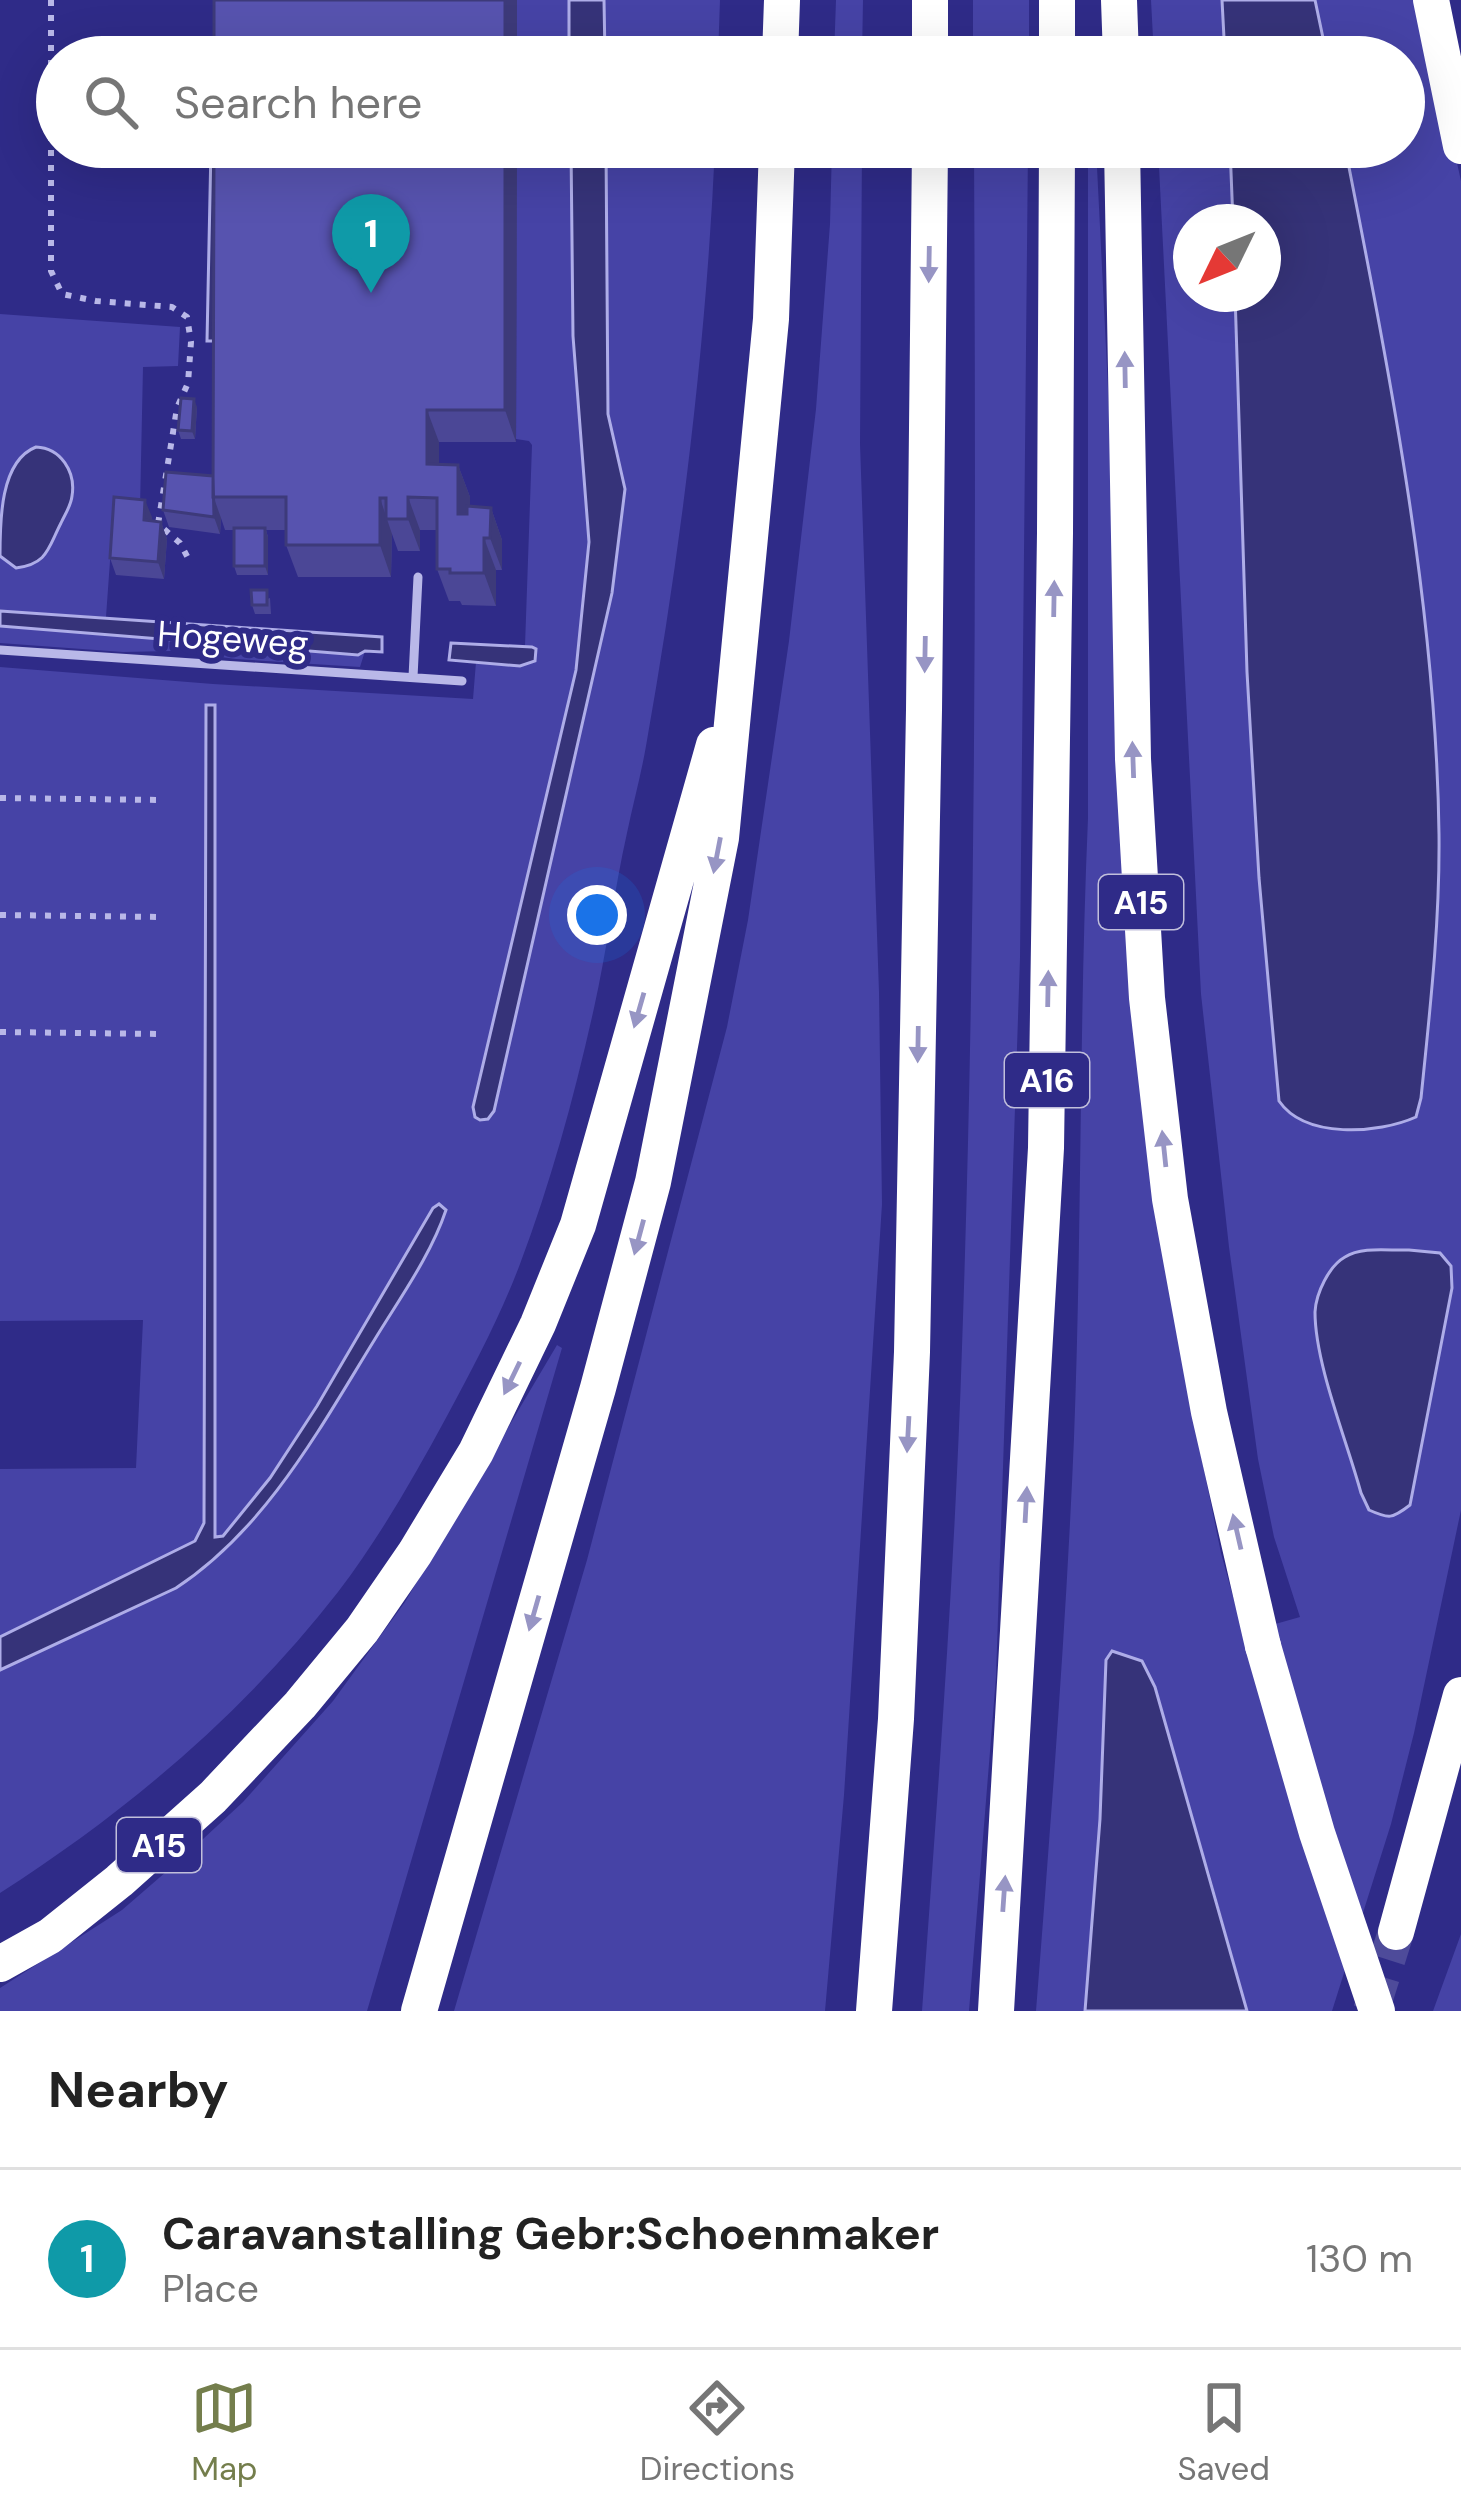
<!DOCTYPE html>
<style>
body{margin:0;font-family:"DM Sans",sans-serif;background:#f2f2f2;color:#222}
.compass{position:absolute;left:1173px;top:204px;width:108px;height:108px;border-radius:50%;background:#fff;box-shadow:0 12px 48px #0002;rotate:227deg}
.you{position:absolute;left:597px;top:915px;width:42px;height:42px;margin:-30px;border:9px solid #fff;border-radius:50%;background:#1a73e8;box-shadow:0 0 0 18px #1a73e833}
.badge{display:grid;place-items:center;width:78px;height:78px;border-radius:50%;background:#747e4c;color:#fff;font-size:39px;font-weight:700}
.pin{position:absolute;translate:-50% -99px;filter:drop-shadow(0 3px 6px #0008)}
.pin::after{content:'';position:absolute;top:63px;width:42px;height:36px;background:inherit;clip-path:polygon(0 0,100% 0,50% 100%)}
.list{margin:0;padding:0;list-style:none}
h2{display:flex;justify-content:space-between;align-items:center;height:156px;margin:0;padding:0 48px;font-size:51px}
h2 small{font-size:39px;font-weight:400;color:#767676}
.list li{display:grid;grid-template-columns:78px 1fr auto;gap:36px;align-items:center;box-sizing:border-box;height:180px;padding:0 48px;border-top:3px solid #e0e0e0}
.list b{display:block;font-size:45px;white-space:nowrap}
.list p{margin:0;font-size:39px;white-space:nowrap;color:#767676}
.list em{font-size:39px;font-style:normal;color:#767676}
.icon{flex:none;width:66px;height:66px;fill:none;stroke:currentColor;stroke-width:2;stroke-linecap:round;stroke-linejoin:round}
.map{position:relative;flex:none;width:1461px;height:2011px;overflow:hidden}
.search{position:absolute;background:#fff;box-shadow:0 12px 48px #0002;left:36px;right:36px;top:36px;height:132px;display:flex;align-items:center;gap:30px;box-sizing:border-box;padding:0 42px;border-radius:66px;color:#767676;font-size:45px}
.sheet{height:336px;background:#fff}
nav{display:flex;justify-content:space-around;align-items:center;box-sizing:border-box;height:168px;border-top:3px solid #e0e0e0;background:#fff;font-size:33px;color:#767676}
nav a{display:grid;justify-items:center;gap:6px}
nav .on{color:#747e4c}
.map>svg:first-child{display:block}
</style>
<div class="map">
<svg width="1461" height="2011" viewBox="0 0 1461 2011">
<rect width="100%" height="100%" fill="#2f2b88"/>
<path fill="#4643a6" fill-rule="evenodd" d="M517,0H569V57H517Z
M604,0H720L718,57H605Z
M836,0H863L862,57H834Z
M973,0H1029V57H973Z
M1151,0H1222L1225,57H1154Z
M1315,0H1421L1461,181V1510L1414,1733L1391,1824L1332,2011H1247L1209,1871L1112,1651L1106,1660L1100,1819L1085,2011H1036C1051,1820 1066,1629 1074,1438C1082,1231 1079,1024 1088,818V147H1096L1121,649L1192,1411L1221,1553L1243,1633L1300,1617L1274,1537L1258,1459L1229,1247L1201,994L1158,147H1230L1233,222H1191V294H1235L1242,538L1259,878L1421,1098C1430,1010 1440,922 1439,834C1436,604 1389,372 1345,147H1404V57H1327ZM1409,1250L1440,1253L1369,1510L1361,1493L1348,1446L1357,1251Z
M517,147H571L573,336L589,542L576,670L473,1108L474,1115L479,1120L488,1119L493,1115L612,593L625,489L608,414L606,147H715C706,347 681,549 646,746C641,775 633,804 627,833C614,891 607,950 594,1008C575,1094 551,1182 520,1264C500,1317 474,1366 447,1416C414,1477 380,1537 338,1592C244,1713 128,1811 0,1893V1670L176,1588C264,1530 316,1433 371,1345C389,1316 416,1281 427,1249C432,1235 434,1219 437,1204L317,1406L270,1478L223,1536L215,1538L206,706L204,1523L195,1541L0,1637V1469L136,1468L143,1320L0,1321V667L213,684L473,699L476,662L449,660L451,643L525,646L532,445L529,441L516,439Z
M832,147H862L860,444L879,992L882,1204L844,1795L825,2011H454L587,1560L727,1027L748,920L789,641L816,409L830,224Z
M974,147H1028L1020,958L996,1677L969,2011H922C938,1790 955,1568 962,1347C976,947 976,547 974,147Z
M0,314L180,327L178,366L143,367L140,508L114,505L106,617L0,611Z
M0,626L172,639L171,651L123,652L0,643Z
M191,641L244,647L365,651L360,667L236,659L191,653Z
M557,1345L562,1348L367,2011H0V1988L122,1910L189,1852L243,1802L333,1701L405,1602Z
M1461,1934V2011H1433Z"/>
<path fill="#363379" stroke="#aeade8" stroke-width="3" d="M569,0H604L605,57H569Z
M1222,0H1315L1327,57H1225Z
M211,147H217L216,341H207Z
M571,147H606L608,414L625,489L612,593L494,1111L488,1119L480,1120L475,1117L473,1107L576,670L589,542L573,336Z
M1230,147H1345C1389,371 1436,605 1439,834C1440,922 1430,1010 1421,1098L1416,1117C1378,1134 1305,1139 1279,1101L1259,878L1247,672L1235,294H1263V222H1233Z
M36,447C61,448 76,472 72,496C71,506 65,514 61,523C48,548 48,564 16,568L0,556C0,521 0,461 36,447Z
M0,611L382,637V652L365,651L358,655L0,626Z
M451,643L532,647L536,649L535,661L520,666L449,660Z
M206,705H215V1537L223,1536L270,1478L317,1406L433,1208L439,1204L446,1210C431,1255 400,1298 375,1339C320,1428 266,1529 176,1588L0,1670V1637L195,1541L204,1523Z
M1409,1250L1440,1253L1451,1266L1452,1288L1410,1505C1392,1519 1389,1519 1369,1510L1361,1493C1347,1441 1315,1364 1315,1312C1316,1293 1329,1266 1345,1257C1362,1246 1390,1251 1409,1250Z
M1112,1651L1142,1661L1155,1687L1247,2011H1085L1100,1819L1106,1660Z"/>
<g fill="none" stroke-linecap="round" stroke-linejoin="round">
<path stroke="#4e4b9a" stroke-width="36" stroke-dasharray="36 18" stroke-linecap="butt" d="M1371,2011L1396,1932"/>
<path stroke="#b9b8e8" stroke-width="6" stroke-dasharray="6 9" stroke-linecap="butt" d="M51,0V271L62,294L96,301L172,307L187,317L191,342L188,383L177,408L158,524L180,543L188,558
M0,798L161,800
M0,915L162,917
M0,1032L161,1034"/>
<path stroke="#b9b8e8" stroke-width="9" d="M0,650L462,681
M413,677L418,577"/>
<path stroke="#fff" stroke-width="36" d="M930,0V57
M1119,0L1121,57
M1431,0L1461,146
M780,57L782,0
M1057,57V0
M1122,147L1133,759L1147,998L1170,1199L1209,1412L1263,1646
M1396,1932L1461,1695
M0,1964L50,1936L119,1881L213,1797L300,1705L362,1630L415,1553L476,1452L538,1324L578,1225L714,745
M419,2011L598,1388L653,1182L721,838L771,319L777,147
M874,2011L896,1719L912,1352L924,710L930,147
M996,2011L1046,1148L1055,533L1057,147"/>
<path stroke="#fff" stroke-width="36" d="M1263,1646L1317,1833L1377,2011"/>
</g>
<path fill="#4b4796" d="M214,147H517L516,442H439V464L458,465L470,497V507L491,508L502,540V570H496V606L462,605L460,601H449L437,569V530H420V551H398L392,534L391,577H298L286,545V530H266L268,537V575H237L234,566V530H225L221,518L220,534L169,527L163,510L213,475Z
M197,407L195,439H181L178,430Z
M152,517L151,521L161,522L167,539L164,579L116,575L110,558Z
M270,598L271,614H255L252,605Z"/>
<path fill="#3d3a7a" d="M505,0H517V57H505Z
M505,147H517L516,442L505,410Z
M194,399L197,407L195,439L192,431Z
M427,410L439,442V497L427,464Z
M458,465L470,497V547L458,514Z
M408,497L420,530V551L408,519Z
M380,498L392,534L391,577L380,545Z
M145,500L152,517L150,537L144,520Z
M215,501L221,518L220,534L214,517Z
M491,508L502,540V570L490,538Z
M161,522L167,539L164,579L158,562Z
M265,528L268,537V575L265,566Z
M484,538L496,570V606L484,573Z"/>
<path fill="#5753af" stroke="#3d3a7a" stroke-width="3" d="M214,0H505V57H214Z
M214,147H505V410H427V464L458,465V514H467V506L491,508L490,538H484V573H450V569H437V498L408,497V519H386V498H380V545H286V497H213Z
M181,398L194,399L192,431L178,430Z
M166,472L213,476L214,517L163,510Z
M114,497L145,500L144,520L161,522L158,562L110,558Z
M234,528H265V566H234Z
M251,590H267V605H252Z"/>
<defs><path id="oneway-solid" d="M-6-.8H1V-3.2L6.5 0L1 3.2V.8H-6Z" transform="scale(3)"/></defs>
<g fill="#9795c4">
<use href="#oneway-solid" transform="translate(929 264) rotate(91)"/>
<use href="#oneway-solid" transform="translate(1125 370) rotate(-91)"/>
<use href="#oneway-solid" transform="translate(1054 599) rotate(-89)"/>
<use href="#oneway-solid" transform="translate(925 654) rotate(91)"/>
<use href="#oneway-solid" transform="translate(1133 760) rotate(-92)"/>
<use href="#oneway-solid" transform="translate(717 855) rotate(101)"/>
<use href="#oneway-solid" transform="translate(1048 989) rotate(-89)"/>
<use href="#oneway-solid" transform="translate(639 1010) rotate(106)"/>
<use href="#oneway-solid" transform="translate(918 1044) rotate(91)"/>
<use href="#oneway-solid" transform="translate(1164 1149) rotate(-96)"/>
<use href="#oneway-solid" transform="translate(639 1237) rotate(105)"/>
<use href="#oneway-solid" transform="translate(512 1378) rotate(116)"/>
<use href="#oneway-solid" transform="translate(908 1434) rotate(93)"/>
<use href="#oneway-solid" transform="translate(1026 1505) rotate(-87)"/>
<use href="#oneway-solid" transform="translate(1237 1532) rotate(-103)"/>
<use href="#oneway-solid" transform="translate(534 1613) rotate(106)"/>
<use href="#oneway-solid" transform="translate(1004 1894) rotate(-86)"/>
</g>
<g text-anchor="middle" stroke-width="12" stroke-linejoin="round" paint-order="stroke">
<g fill="#2f2b88" stroke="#c1bfdb" stroke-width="3">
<rect x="1099" y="875" width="84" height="54" rx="9"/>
<rect x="1005" y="1053" width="84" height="54" rx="9"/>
<rect x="117" y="1818" width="84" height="54" rx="9"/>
</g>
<g font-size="33" font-weight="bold" fill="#fff">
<text x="1141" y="914">A15</text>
<text x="1047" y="1092">A16</text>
<text x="159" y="1857">A15</text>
</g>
<g font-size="36" fill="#fff" stroke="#2f2b88">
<text transform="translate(233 638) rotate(4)" y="13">Hogeweg</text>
</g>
</g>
</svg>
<svg class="compass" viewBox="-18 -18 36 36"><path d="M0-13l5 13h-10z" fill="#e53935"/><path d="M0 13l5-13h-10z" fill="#767676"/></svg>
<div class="you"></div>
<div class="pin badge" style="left:371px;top:293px;background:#0f9aa8">1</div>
<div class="search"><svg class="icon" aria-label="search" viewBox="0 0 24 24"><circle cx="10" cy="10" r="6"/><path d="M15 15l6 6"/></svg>Search here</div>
</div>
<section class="sheet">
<h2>Nearby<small></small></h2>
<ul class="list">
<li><span class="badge" style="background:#0f9aa8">1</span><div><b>Caravanstalling Gebr:Schoenmaker</b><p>Place</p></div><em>130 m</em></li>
</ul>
</section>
<nav>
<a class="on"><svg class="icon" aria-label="map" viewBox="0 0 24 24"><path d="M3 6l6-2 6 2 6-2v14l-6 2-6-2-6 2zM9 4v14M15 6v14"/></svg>Map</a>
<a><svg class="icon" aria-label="directions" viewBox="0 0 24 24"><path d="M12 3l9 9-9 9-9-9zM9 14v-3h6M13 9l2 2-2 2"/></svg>Directions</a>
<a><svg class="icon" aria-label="saved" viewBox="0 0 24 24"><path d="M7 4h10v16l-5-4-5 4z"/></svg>Saved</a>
</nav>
